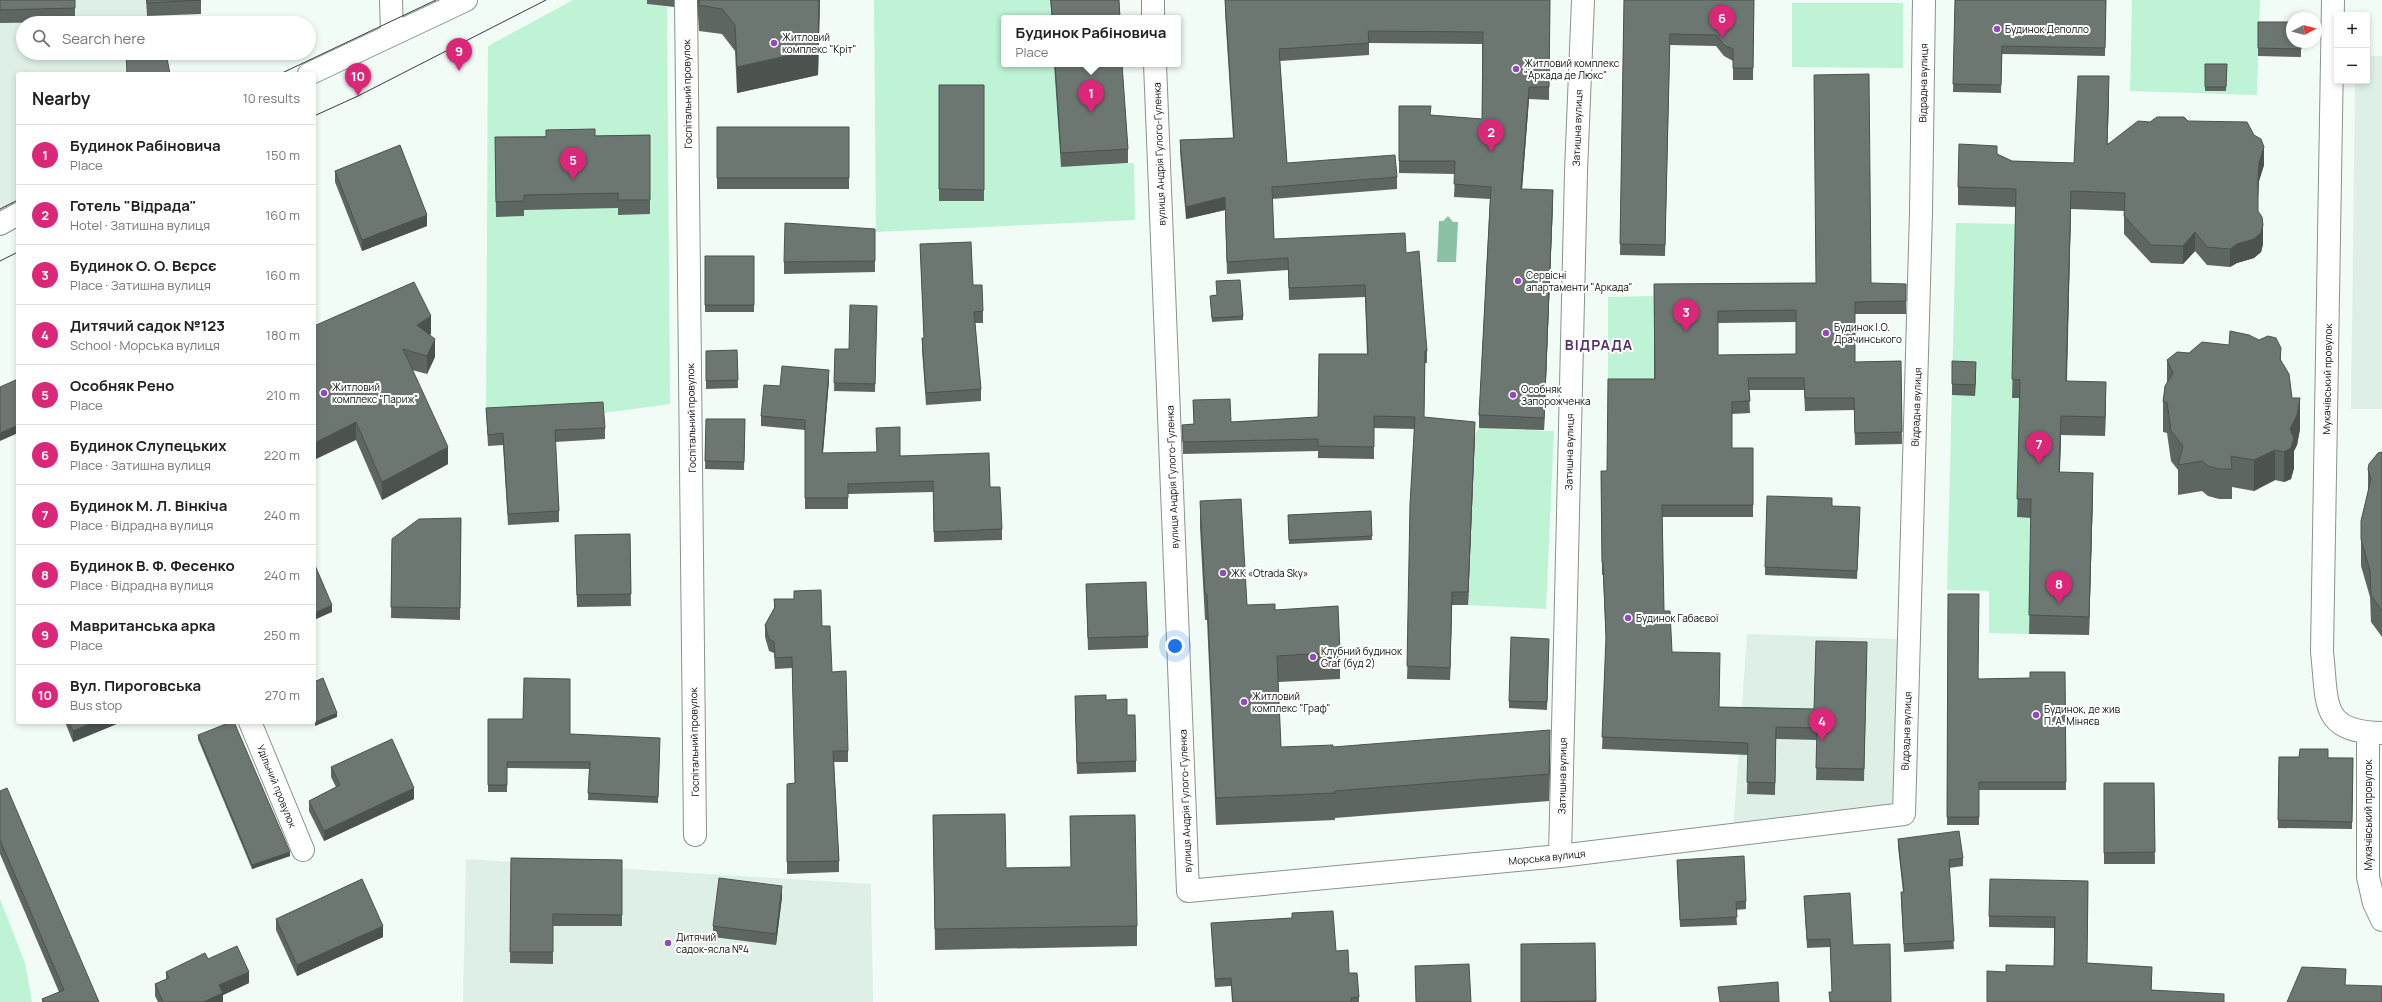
<!DOCTYPE html>
<meta charset="utf-8">
<style>
body{margin:0;font-family:Manrope,sans-serif;background:#f2f2f2;color:#222}
.controls{position:absolute;right:12px;top:12px;display:grid;overflow:hidden;border-radius:4px;box-shadow:0 2px 6px #0003}
.controls button{width:36px;height:36px;display:grid;place-items:center;padding:0;border:0;border-bottom:1px solid #e0e0e0;background:#fff;color:#222;font:20px sans-serif}
.compass{position:absolute;left:2286px;top:12px;width:36px;height:36px;border-radius:50%;background:#fff;box-shadow:0 2px 6px #0003;rotate:83deg}
.you{position:absolute;left:1175px;top:646px;width:14px;height:14px;margin:-10px;border:3px solid #fff;border-radius:50%;background:#1a73e8;box-shadow:0 0 0 6px #1a73e833}
.badge{display:grid;place-items:center;width:26px;height:26px;border-radius:50%;background:#db2777;color:#fff;font-size:13px;font-weight:700}
.pin{position:absolute;translate:-50% -33px;filter:drop-shadow(0 1px 2px #0008)}
.pin::after{content:'';position:absolute;top:21px;width:14px;height:12px;background:inherit;clip-path:polygon(0 0,100% 0,50% 100%)}
.popup{position:absolute;left:1001px;top:15px;width:180px;height:52px;box-sizing:border-box;display:grid;place-content:center;border-radius:4px;background:#fff;filter:drop-shadow(0 1px 3px #0005);font-size:13px;white-space:nowrap;color:#767676}
.popup b{font-size:15px;color:#222}
.popup::after{content:'';position:absolute;left:50%;top:100%;margin-left:-8px;border:8px solid transparent;border-top-color:#fff}
.list{margin:0;padding:0;list-style:none}
h2{display:flex;justify-content:space-between;align-items:center;height:52px;margin:0;padding:0 16px;font-size:17px}
h2 small{font-size:13px;font-weight:400;color:#767676}
.list li{display:grid;grid-template-columns:26px 1fr auto;gap:12px;align-items:center;box-sizing:border-box;height:60px;padding:0 16px;border-top:1px solid #e0e0e0}
.list b{display:block;font-size:15px;white-space:nowrap}
.list p{margin:0;font-size:13px;white-space:nowrap;color:#767676}
.list em{font-size:13px;font-style:normal;color:#767676}
.icon{flex:none;width:22px;height:22px;fill:none;stroke:currentColor;stroke-width:2;stroke-linecap:round;stroke-linejoin:round}
.map{position:relative;flex:none;width:2382px;height:1002px;overflow:hidden}
.search{position:absolute;background:#fff;box-shadow:0 2px 6px #0003;left:16px;top:16px;width:300px;height:44px;display:flex;align-items:center;gap:10px;box-sizing:border-box;padding:0 14px;border-radius:22px;color:#767676;font-size:15px}
.panel{position:absolute;background:#fff;box-shadow:0 2px 6px #0003;left:16px;top:72px;width:300px;height:652px;border-radius:4px}
.map>svg:first-child{display:block}
</style>
<div class="map">
<svg width="2382" height="1002" viewBox="0 0 2382 1002">
<rect width="100%" height="100%" fill="#f0fcf5"/>
<path fill="#def0e5" d="M0,0H146L147,17L159,16L160,23H23V53H166L170,74H18V215L0,224Z
M2367,56H2382V409H2351L2355,81H2367Z
M1747,634L1900,639L1902,812L1733,833Z
M466,859L871,884L873,1002H463Z"/>
<path fill="#bef3d5" d="M573,0H647L648,4L667,7L670,404L603,413L486,420L488,46Z
M874,0H1050L1052,18H1004V64H1054L1061,167L1134,163L1135,220L876,232Z
M2132,0H2260L2257,95L2130,91Z
M1792,3H1903V68L1792,67Z
M1956,223L2016,224L2012,398H2020L2017,517L2031,518L2029,634L1989,633V591L1947,590Z
M1654,296L1655,391H1608V297Z
M1479,428L1554,431L1546,609L1468,605L1475,434Z
M0,899L25,963L32,1002H0Z"/>
<path fill="#8ac2a3" d="M1448,216L1453,222H1458L1456,262H1437L1439,221H1443Z"/>
<g fill="none" stroke-linecap="round" stroke-linejoin="round">
<defs>
<path id="street" d="M686,0L695,835
M1153,0V18
M2333,0L2322,652C2328,703 2319,732 2382,733
M1155,64L1188,891L1560,856L1904,814L1921,212L1924,0
M250,722L303,850
M2368,733V877L2374,903L2382,920
M1560,856L1576,172L1583,0"/>
<path id="secondary" d="M391,0L392,33
M309,74L466,0
M0,224L18,214"/>
</defs>
<use href="#street" stroke="#88938d" stroke-width="24"/>
<use href="#secondary" stroke="#88938d" stroke-width="24"/>
<use href="#street" stroke="#fff" stroke-width="22"/>
<use href="#secondary" stroke="#fff" stroke-width="22"/>
<path stroke="#363b38" stroke-width="1" d="M280,74L436,0
M314,116L358,96L546,0
M0,209L18,200
M0,261L18,252"/>
</g>
<path fill="#5e6661" fill-rule="evenodd" d="M0,0H75V22L0,23Z
M146,0H201V14L147,16Z
M647,0H674V7L647,4Z
M697,0H820L818,75L737,93L735,51L722,34L699,31Z
M1050,0H1119L1120,18H1052Z
M1225,0H1550L1549,100L1529,99L1522,189L1553,202L1544,430L1479,428V415L1490,199L1454,197L1455,174L1399,173V106L1430,115L1482,119V44L1369,43V55L1280,61L1287,163L1397,177V189L1272,199L1274,239L1406,253L1427,351V363H1425L1424,417L1475,434L1468,605H1452L1450,680L1407,679L1414,429L1374,428V459L1318,458V451L1183,454L1182,425L1194,424L1193,400L1231,422L1318,417L1367,354L1365,297L1289,300L1288,270L1227,274L1225,210L1186,219L1180,152V140L1233,138L1225,12Z
M1624,0H1754L1753,80H1733V61L1724,56L1716,46L1670,45L1665,256L1620,255Z
M1955,0H2106L2105,56L2002,54L2001,93L1953,92Z
M2258,22L2301,42V57L2258,56Z
M1054,64H1122L1128,149V163L1061,167Z
M2205,64H2227L2226,91H2205Z
M939,85H984V201H939Z
M2109,95L2107,144L2150,122L2188,121L2264,165L2259,181L2258,196V211L2263,244L2261,252L2254,258L2237,263L2230,267L2207,265L2195,251L2183,264L2151,263L2124,234V211L2071,209L2067,381L2106,400L2105,436L2061,435L2060,472L2093,492L2089,635L2029,634L2031,518L2017,517L2020,398H2012L2016,207L1958,205V187L1997,154L2012,161L2074,163Z
M717,127H849V189H717Z
M650,135V214L618,215V208L524,210V216L496,217L495,137Z
M335,171L427,226L362,251L335,182Z
M875,229V272L784,274V262Z
M920,244L973,285L983,311V323H975L981,389V401L926,405L922,350V338H924Z
M705,256H754V312H705Z
M1871,283L1906,296V314H1855V362L1901,361L1902,444L1855,445L1854,410L1805,411L1804,390H1749L1750,413L1732,414V448H1753V517H1662L1664,611L1672,652L1720,665L1719,707L1814,709L1867,654L1864,781L1816,780L1817,740L1776,739L1775,795L1747,794L1748,755L1602,749L1606,643L1603,575H1602L1601,471H1607L1654,379V284ZM1796,322V354L1718,355V323Z
M1217,295L1243,316V320L1212,322L1210,296Z
M877,306L875,392L834,391L835,349H849Z
M314,326L431,334L429,335L435,357L427,374L412,370L448,464L382,500L356,440Z
M737,350L738,388L706,389V351Z
M2189,353L2281,361L2292,398L2300,429L2297,445L2294,451V468L2291,479L2284,482L2275,480L2254,491L2232,487V499H2219L2208,496L2202,491L2178,495V470L2171,461L2167,433L2163,432V402L2167,383V360Z
M1976,373L1975,396L1952,395V384Z
M829,380L823,453L900,456L990,487L1002,529V540L934,542L933,492L848,494V509H805V430L761,426V416L780,386Z
M486,408L605,428V439L555,442L559,511V522L508,525L503,445L488,446Z
M706,419H745L744,470L705,469Z
M2382,452V637L2371,622L2370,597L2361,566V521L2368,492V469Z
M1200,501L1247,605L1275,610L1340,652V679L1278,682L1281,747L1550,756L1549,801L1335,818V820L1216,825L1207,620H1205L1200,528Z
M1371,511L1372,540L1289,544L1288,515Z
M1860,514L1857,579L1765,575V567Z
M461,518L460,620L391,618L392,539Z
M630,534L631,606L577,607L575,535Z
M1086,584L1148,636V648L1088,650Z
M1948,594L1979,679L2030,678L2065,672L2066,790H1979V825H1947Z
M774,599L822,626L832,672L848,751V762H834L839,861V872L787,874V784L795,783L792,668L775,669L774,653L769,651L765,637V625L774,609Z
M1549,639L1547,710L1509,708V701Z
M1106,700L1127,715L1136,761V772L1077,774L1075,707Z
M488,719L570,734L660,745L658,803L588,800L589,769L507,768V792H488Z
M65,722H119V723L73,742Z
M198,735L290,856L252,869L198,739Z
M2279,757L2353,758L2352,829L2278,828Z
M331,767L414,799L324,841L309,811V801L336,787L331,777Z
M2104,783H2154L2155,864H2104Z
M0,791L99,1002H42V999L59,992L0,854Z
M933,815L1006,868L1071,867L1070,816L1137,926V946L935,950Z
M1898,839L1963,858V866L1949,868L1954,949L1904,952L1901,900V892H1903L1898,847Z
M511,858L622,860V926H553V964L510,963Z
M1677,860L1746,901V909L1736,910L1737,925L1680,927Z
M2088,881L2087,963L2152,978L2151,990L2224,1002L2006,972L2054,966V928L1989,927V916Z
M1804,896L1853,945L1832,992L1830,947L1807,948Z
M782,897L776,945L713,937V926Z
M1292,913L1336,951L1349,973L1359,997V1002H1232L1231,986L1215,987L1211,923L1292,918Z
M276,919L383,937L297,976L276,930Z
M1595,943L1596,1002H1521Z
M208,959L249,983L223,995V1002H158L155,996V984L166,979V972Z"/>
<path fill="#4c534f" d="M819,0H820L818,75L737,93V67Z
M2109,76V95L2107,163V145Z
M1529,87V99L1521,202V189Z
M2264,147V165L2259,181L2258,198V179L2259,162Z
M1553,190V202L1544,430V418Z
M2071,191V209L2066,399V381Z
M1225,197V210L1186,219V207Z
M427,215V226L362,251V240Z
M2263,225V244L2261,252L2254,258L2237,263L2230,267V249Z
M2195,232V251L2183,264V246Z
M431,316V334L417,342V325Z
M435,339V357L427,374V356Z
M2281,348V378L2280,359Z
M1976,362V373L1975,396V385Z
M829,370V380L822,463V453Z
M2106,382V400L2105,436V417Z
M2300,398V429L2297,445L2294,451V468L2291,479L2284,482V452L2290,429Z
M2061,416V435L2059,491V472Z
M356,422V440L314,460V443Z
M1475,422V434L1468,605V592Z
M18,425V433L0,441V433Z
M448,447V464L382,500V482Z
M2275,450V480L2254,491V460Z
M2093,473V492L2089,635V617Z
M1452,592V605L1450,680V668Z
M332,605V612L314,620V613Z
M337,713V717L315,726V722Z
M94,722H119V723L73,742V731Z
M1550,730V756L1549,801V774Z
M414,788V799L324,841V831Z
M290,852V856L252,869V865Z
M782,886V897L776,945V934Z
M383,926V937L297,976V965Z
M2152,967V978L2151,1001V990Z
M249,972V983L223,995V1002H203L219,985Z"/>
<path fill="#6d7771" stroke="#4c534f" fill-rule="evenodd" d="M0,0H75V8L0,10Z
M147,0H201L147,3Z
M699,0H819L818,49L737,67L735,25L722,9L699,5Z
M1051,0H1119L1120,18H1052Z
M1225,0H1550L1549,87H1529L1521,189L1553,190L1544,418L1479,415L1491,187L1454,184L1455,161H1399V106H1431L1430,115L1482,119L1483,32L1368,31L1369,43L1279,49L1287,163L1395,155L1397,177L1272,187L1274,239L1405,233L1406,253L1419,251L1427,351H1425L1424,417L1475,422L1468,592H1452L1450,668L1407,666L1410,504L1415,417L1374,416V447L1318,446V439L1183,442L1182,425L1194,424L1193,400L1230,399L1231,422L1318,417L1319,354H1368L1365,285L1289,288L1288,258L1227,262L1225,197L1186,207L1180,140L1234,138Z
M1624,0H1754L1753,68H1733V49L1724,45L1716,35L1670,34L1665,245L1620,244Z
M1955,0H2106L2105,48L2002,46L2001,85L1953,84Z
M2258,22H2292V42H2301V49L2258,48Z
M126,53H166L170,74H127Z
M1055,64H1122L1128,149L1061,153Z
M2205,64H2227L2226,87H2205Z
M1869,74L1871,283L1906,284V301L1855,302V362L1901,361L1902,432L1855,433L1854,398H1805L1804,378H1748L1750,401L1732,402V448H1753V505H1662L1664,611H1670L1672,652L1720,653L1719,707L1814,709L1816,641L1867,642L1864,769L1816,768L1817,728L1776,727L1775,783L1747,782L1748,743L1602,737L1606,637L1603,562H1602L1601,471H1607L1608,379H1655L1654,284L1816,283L1814,75ZM1796,310V354L1718,355V311Z
M2078,76H2109L2107,145L2138,121L2150,122L2157,117H2184L2188,121L2247,122L2254,135L2261,139L2264,147L2259,162L2258,179V211L2262,217L2263,225L2261,233L2254,239L2237,244L2230,249L2207,247L2195,232L2183,246L2151,245L2124,216L2125,193L2071,191L2066,381L2106,382L2105,417L2061,416L2059,472L2093,473L2089,617L2029,615L2031,499H2017L2020,380L2012,379L2016,189L1958,187L1959,144L1997,146V154L2012,161L2074,163Z
M939,85H984V190L939,189Z
M717,127H849V178H717Z
M595,129V136L650,135V200H618V193L524,195V201L496,202L495,137H546V130Z
M400,145L427,215L362,240L335,171Z
M785,223L875,229V261L784,262Z
M971,242L973,285H982L983,311L974,312L981,389L926,393L922,338H924L920,244Z
M705,256H754V305H705Z
M1240,280L1243,316L1212,318L1210,296L1217,295L1216,281Z
M414,282L431,316L417,325L435,339L427,356L403,349L448,447L382,482L356,422L314,443V326Z
M850,305L877,306L875,384L834,383L835,349H849Z
M2230,331L2249,335L2259,340L2268,336L2276,338L2281,348L2280,359L2289,374L2292,398H2300L2297,415L2290,429L2294,438L2291,448L2284,452L2275,450L2254,460L2231,456L2232,469H2219L2208,466L2202,461L2178,465L2183,446L2171,431L2167,402H2163L2165,386L2173,373L2167,360L2177,352L2189,353L2202,342L2229,345Z
M737,350L738,380L706,381V351Z
M1952,361L1976,362L1975,385L1952,384Z
M782,366L829,370L822,453L877,452L876,428L900,427V456L989,453L990,487H1000L1002,529L934,532L933,481L848,484V498H805V420L761,416L764,385L780,386Z
M18,379V425L0,433V387Z
M603,402L605,428L555,430L559,511L508,514L503,433L488,435L486,408Z
M706,419H745L744,462L705,461Z
M2382,452V611L2371,595L2370,571L2361,539V521L2371,479L2368,469L2369,464L2378,453Z
M1767,496L1832,498V506L1860,507L1857,571L1765,567Z
M1241,499L1247,605L1275,604V610L1338,606L1340,652L1277,656L1281,747L1333,745V747L1550,730L1549,774L1335,791V793L1216,798L1207,594H1205L1200,501Z
M1371,511L1372,536L1289,540L1288,515Z
M461,518L460,608L391,607L392,539L419,519Z
M630,534L631,594L577,595L575,535Z
M314,563L332,605L314,613Z
M1146,582L1148,636L1088,638L1086,584Z
M821,590L822,626H830L832,672L846,671L848,751H833L839,861L787,862V784L795,783L792,657L775,658L774,642L769,639L765,625L775,607L774,599H794V591Z
M1948,594H1979L1978,679L2030,678V672H2065L2066,782H1979V817H1947Z
M1511,637L1549,639L1547,702L1509,701Z
M323,678L337,713L315,722L314,720V682Z
M524,678L570,679V734L660,738L658,797L588,793L590,762H507V785H488V719H523Z
M1106,695V700L1127,699V715H1135L1136,761L1077,763L1075,696Z
M69,722H94L73,731Z
M231,722H234L290,852L252,865L198,735Z
M392,739L414,788L324,831L309,801L340,785L331,767Z
M2300,749H2328V758H2353L2352,822L2278,820L2279,757H2299Z
M2104,783H2154L2155,852L2104,853Z
M7,788L99,1002H44L42,999L64,990L0,840V791Z
M1005,814L1006,868L1071,867L1070,816L1135,815L1137,926L935,929L933,815Z
M1959,831L1963,858L1949,860L1954,941L1904,944L1901,892H1904L1898,839Z
M1744,856L1746,901L1736,902L1737,917L1680,920L1677,860Z
M511,858L622,860V915L553,914V952H510Z
M719,878L782,886L776,934L713,926Z
M362,879L383,926L297,965L276,919Z
M1990,879L2088,881L2087,963L2152,967L2151,990L2224,994V1002H1987V971L2006,972V965L2054,966L2055,917L1989,916Z
M1850,893L1853,945L1890,944L1891,1002H1830L1829,992H1832L1830,939L1807,940L1804,896Z
M1333,911L1336,951L1348,950L1349,973H1357L1359,997L1351,998V1002H1233L1231,978L1215,979L1211,923L1292,918V913Z
M1595,943L1596,1001L1521,1002V944Z
M237,946L249,972L219,985L223,993L203,1002H163L155,984L169,978L166,972L205,953L208,959Z
M1469,964L1471,1002H1416L1415,966Z
M2302,967L2346,969L2345,985L2382,986V1002H2287Z
M1778,982L1779,1002H1720L1718,987Z"/>
<g fill="#914abe" stroke="#fff" stroke-width="1.5">
<circle cx="1997" cy="29" r="4"/>
<circle cx="774" cy="43" r="4"/>
<circle cx="1516" cy="69" r="4"/>
<circle cx="1518" cy="281" r="4"/>
<circle cx="1826" cy="333" r="4"/>
<circle cx="324" cy="393" r="4"/>
<circle cx="1513" cy="395" r="4"/>
<circle cx="1223" cy="573" r="4"/>
<circle cx="1628" cy="618" r="4"/>
<circle cx="1313" cy="657" r="4"/>
<circle cx="1244" cy="702" r="4"/>
<circle cx="2036" cy="715" r="4"/>
<circle cx="668" cy="943" r="4"/>
</g>
<g text-anchor="middle" stroke-width="4" stroke-linejoin="round" paint-order="stroke">
<g font-size="10" fill="#0a0d0b" stroke="#fff" text-anchor="start">
<text x="2005" y="33">Будинок Деполло</text>
<text x="782" y="41">Житловий<tspan x="782" dy="12">комплекс "Кріт"</tspan></text>
<text x="1524" y="67">Житловий комплекс<tspan x="1524" dy="12">"Аркада де Люкс"</tspan></text>
<text x="1526" y="279">Сервісні<tspan x="1526" dy="12">апартаменти "Аркада"</tspan></text>
<text x="1834" y="331">Будинок І.О.<tspan x="1834" dy="12">Драчинського</tspan></text>
<text x="332" y="391">Житловий<tspan x="332" dy="12">комплекс "Париж"</tspan></text>
<text x="1521" y="393">Особняк<tspan x="1521" dy="12">Запорожченка</tspan></text>
<text x="1231" y="577">ЖК «Otrada Sky»</text>
<text x="1636" y="622">Будинок Габаєвої</text>
<text x="1321" y="655">Клубний будинок<tspan x="1321" dy="12">Graf (буд 2)</tspan></text>
<text x="1252" y="700">Житловий<tspan x="1252" dy="12">комплекс "Граф"</tspan></text>
<text x="2044" y="713">Будинок, де жив<tspan x="2044" dy="12">П. А. Міняєв</tspan></text>
<text x="676" y="941">Дитячий<tspan x="676" dy="12">садок-ясла №4</tspan></text>
</g>
<g font-size="10" fill="#0a0d0b" stroke="#fff">
<text transform="translate(1923 83) rotate(-89)" y="4">Відрадна вулиця</text>
<text transform="translate(687 94) rotate(-91)" y="4">Госпітальний провулок</text>
<text transform="translate(1577 128) rotate(-88)" y="4">Затишна вулиця</text>
<text transform="translate(1159 154) rotate(-92)" y="4">вулиця Андрія Гулого-Гуленка</text>
<text transform="translate(2327 379) rotate(-89)" y="4">Мукачівський провулок</text>
<text transform="translate(1916 407) rotate(-88)" y="4">Відрадна вулиця</text>
<text transform="translate(691 418) rotate(-91)" y="4">Госпітальний провулок</text>
<text transform="translate(1569 452) rotate(-89)" y="4">Затишна вулиця</text>
<text transform="translate(1172 477) rotate(-92)" y="4">вулиця Андрія Гулого-Гуленка</text>
<text transform="translate(1906 731) rotate(-88)" y="4">Відрадна вулиця</text>
<text transform="translate(694 742) rotate(-91)" y="4">Госпітальний провулок</text>
<text transform="translate(1562 776) rotate(-89)" y="4">Затишна вулиця</text>
<text transform="translate(277 786) rotate(68)" y="4">Удільний провулок</text>
<text transform="translate(1185 801) rotate(-92)" y="4">вулиця Андрія Гулого-Гуленка</text>
<text transform="translate(2368 815) rotate(-90)" y="4">Мукачівський провулок</text>
<text transform="translate(1547 857) rotate(-6)" y="4">Морська вулиця</text>
</g>
<g font-size="14" font-weight="bold" letter-spacing="1" fill="#53316a" stroke="#fff">
<text x="1599" y="350">ВІДРАДА</text>
</g>
</g>
</svg>
<div class="controls">
<button>+</button>
<button>−</button>
</div>
<svg class="compass" viewBox="-18 -18 36 36"><path d="M0-13l5 13h-10z" fill="#e53935"/><path d="M0 13l5-13h-10z" fill="#767676"/></svg>
<div class="you"></div>
<div class="pin badge" style="left:1091px;top:113px">1</div>
<div class="popup"><b>Будинок Рабіновича</b>Place</div>
<div class="pin badge" style="left:1491px;top:152px">2</div>
<div class="pin badge" style="left:1686px;top:332px">3</div>
<div class="pin badge" style="left:1822px;top:741px">4</div>
<div class="pin badge" style="left:573px;top:180px">5</div>
<div class="pin badge" style="left:1722px;top:38px">6</div>
<div class="pin badge" style="left:2039px;top:464px">7</div>
<div class="pin badge" style="left:2059px;top:604px">8</div>
<div class="pin badge" style="left:459px;top:71px">9</div>
<div class="pin badge" style="left:358px;top:96px">10</div>
<div class="search"><svg class="icon" aria-label="search" viewBox="0 0 24 24"><circle cx="10" cy="10" r="6"/><path d="M15 15l6 6"/></svg>Search here</div>
<section class="panel">
<h2>Nearby<small>10 results</small></h2>
<ul class="list">
<li><span class="badge">1</span><div><b>Будинок Рабіновича</b><p>Place</p></div><em>150 m</em></li>
<li><span class="badge">2</span><div><b>Готель &quot;Відрада&quot;</b><p>Hotel · Затишна вулиця</p></div><em>160 m</em></li>
<li><span class="badge">3</span><div><b>Будинок О. О. Вєрсє</b><p>Place · Затишна вулиця</p></div><em>160 m</em></li>
<li><span class="badge">4</span><div><b>Дитячий садок №123</b><p>School · Морська вулиця</p></div><em>180 m</em></li>
<li><span class="badge">5</span><div><b>Особняк Рено</b><p>Place</p></div><em>210 m</em></li>
<li><span class="badge">6</span><div><b>Будинок Слупецьких</b><p>Place · Затишна вулиця</p></div><em>220 m</em></li>
<li><span class="badge">7</span><div><b>Будинок М. Л. Вінкіча</b><p>Place · Відрадна вулиця</p></div><em>240 m</em></li>
<li><span class="badge">8</span><div><b>Будинок В. Ф. Фесенко</b><p>Place · Відрадна вулиця</p></div><em>240 m</em></li>
<li><span class="badge">9</span><div><b>Мавританська арка</b><p>Place</p></div><em>250 m</em></li>
<li><span class="badge">10</span><div><b>Вул. Пироговська</b><p>Bus stop</p></div><em>270 m</em></li>
</ul>
</section>
</div>
